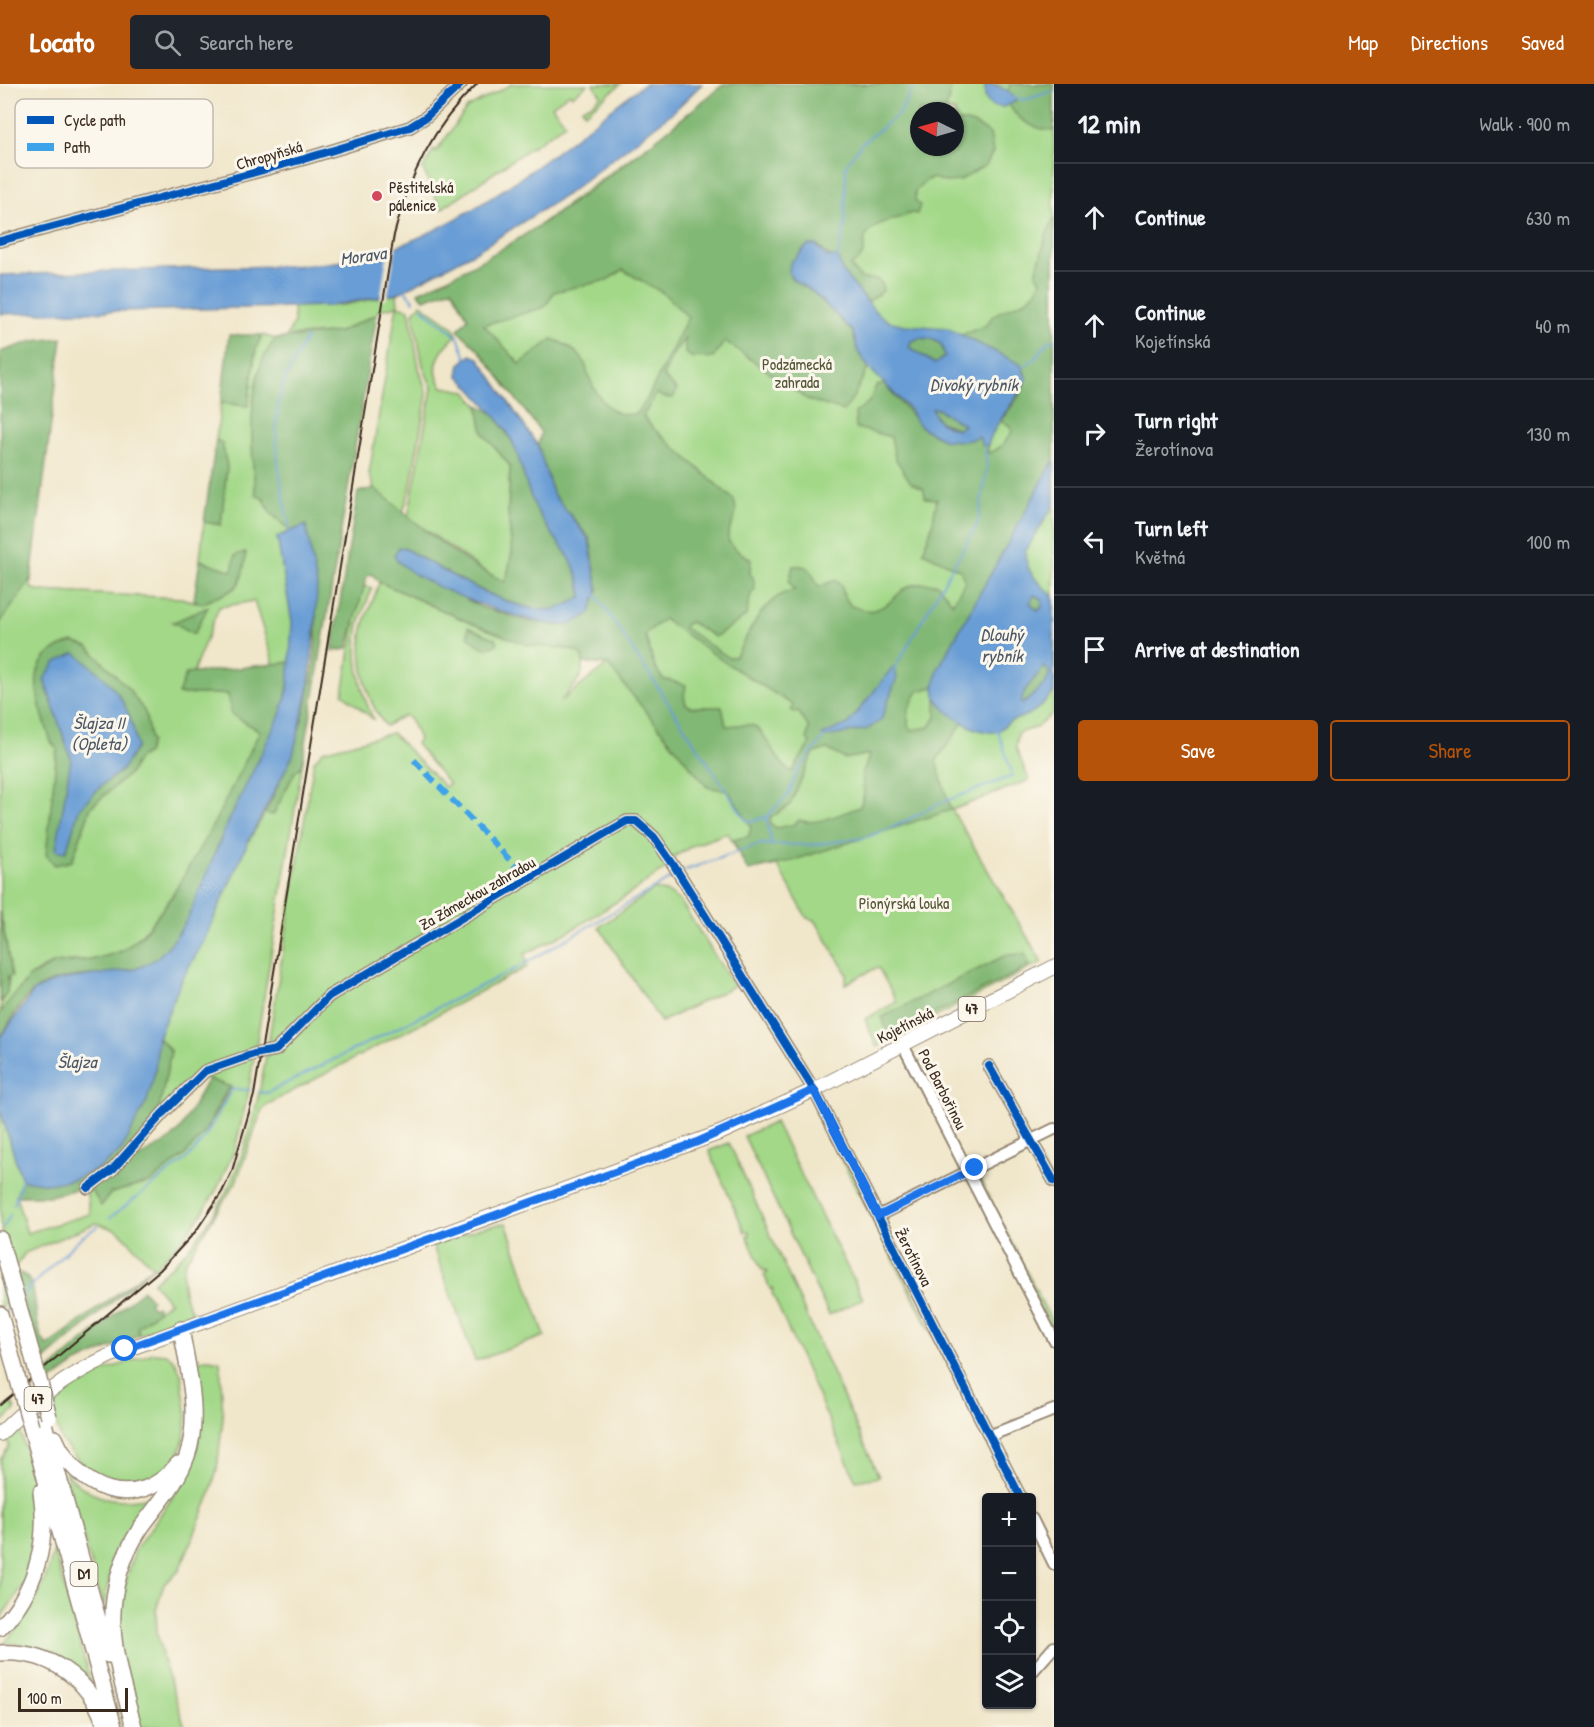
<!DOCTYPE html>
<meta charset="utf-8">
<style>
body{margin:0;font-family:"Patrick Hand",sans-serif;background:#20242c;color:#f1f3f6}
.controls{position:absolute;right:18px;bottom:18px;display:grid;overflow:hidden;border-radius:6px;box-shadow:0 2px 4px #0004}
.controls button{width:54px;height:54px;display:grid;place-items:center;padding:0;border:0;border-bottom:2px solid #363941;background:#171b24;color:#f1f3f6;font:30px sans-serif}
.compass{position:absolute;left:910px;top:18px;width:54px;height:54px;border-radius:50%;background:#171b24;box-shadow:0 2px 4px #0004;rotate:275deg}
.scale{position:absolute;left:18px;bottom:15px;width:110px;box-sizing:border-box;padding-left:6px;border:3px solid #3b2a1e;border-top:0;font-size:16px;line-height:21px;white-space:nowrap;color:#3b2a1e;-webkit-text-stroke:4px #fbf7ec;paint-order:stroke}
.stop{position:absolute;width:18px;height:18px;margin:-14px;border:4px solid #1a73e8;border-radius:50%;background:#fff}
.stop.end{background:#1a73e8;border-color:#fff;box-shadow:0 2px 6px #0008}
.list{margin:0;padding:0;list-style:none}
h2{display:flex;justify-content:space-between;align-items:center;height:78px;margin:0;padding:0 24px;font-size:26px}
h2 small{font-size:20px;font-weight:400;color:#9ea1a6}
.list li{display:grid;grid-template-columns:39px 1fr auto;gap:18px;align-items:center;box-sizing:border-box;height:108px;padding:0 24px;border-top:2px solid #363941}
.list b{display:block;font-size:22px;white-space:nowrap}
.list p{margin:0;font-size:20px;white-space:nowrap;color:#9ea1a6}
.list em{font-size:20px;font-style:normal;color:#9ea1a6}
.actions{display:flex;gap:12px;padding:18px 24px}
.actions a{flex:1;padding:14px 0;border:2px solid #b45309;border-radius:6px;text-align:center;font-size:21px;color:#b45309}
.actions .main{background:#b45309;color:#fff}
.icon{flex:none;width:33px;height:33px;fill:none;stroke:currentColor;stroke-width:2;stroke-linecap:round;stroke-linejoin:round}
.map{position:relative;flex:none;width:1054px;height:1643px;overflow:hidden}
header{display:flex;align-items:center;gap:36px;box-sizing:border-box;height:84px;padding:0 30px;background:#b45309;color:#fff}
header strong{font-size:28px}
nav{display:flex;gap:33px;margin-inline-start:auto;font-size:21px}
.search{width:420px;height:54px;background:#20242c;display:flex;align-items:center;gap:15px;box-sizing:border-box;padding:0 21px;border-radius:6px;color:#9ea1a6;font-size:22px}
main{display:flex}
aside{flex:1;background:#171b24}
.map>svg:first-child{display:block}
</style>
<header>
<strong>Locato</strong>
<div class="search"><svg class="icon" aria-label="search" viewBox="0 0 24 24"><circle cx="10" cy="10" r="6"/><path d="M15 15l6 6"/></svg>Search here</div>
<nav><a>Map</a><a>Directions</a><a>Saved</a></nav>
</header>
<main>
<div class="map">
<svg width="1054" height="1643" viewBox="0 0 1054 1643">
<rect width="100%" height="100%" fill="#fbf7ec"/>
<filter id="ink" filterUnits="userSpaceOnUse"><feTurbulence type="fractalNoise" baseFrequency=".0167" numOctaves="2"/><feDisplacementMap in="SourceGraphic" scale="12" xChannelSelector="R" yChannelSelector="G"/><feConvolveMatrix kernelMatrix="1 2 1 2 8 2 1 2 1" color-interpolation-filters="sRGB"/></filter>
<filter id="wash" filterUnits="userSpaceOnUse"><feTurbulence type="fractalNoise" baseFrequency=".008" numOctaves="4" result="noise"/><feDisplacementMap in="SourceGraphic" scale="24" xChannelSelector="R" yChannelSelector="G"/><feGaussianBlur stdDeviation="1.35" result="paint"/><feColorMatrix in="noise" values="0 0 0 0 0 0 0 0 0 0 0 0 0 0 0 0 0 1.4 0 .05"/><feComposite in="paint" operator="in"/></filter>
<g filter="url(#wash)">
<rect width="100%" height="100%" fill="#f0e6ca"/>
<path fill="#a3d888" stroke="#6f8153" stroke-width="1.5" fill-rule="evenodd" d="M512,0H588L572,12L570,9L552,22L565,39L559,44L441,125L423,85L434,65L436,68L467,24Z
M593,0H621L585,29L582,24L593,19L601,11Z
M724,0H1054V628L1037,643L1018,649L1016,664L1029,696L952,726L1042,878L877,963L865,935L897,918L878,883L845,900L847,890L815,836L807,834L777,781L748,787L728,749L694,761L673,773L669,782L629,810L570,847L525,870L527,883L268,1020L262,1026L236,1098L185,1178C181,1194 183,1211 190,1225L194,1228L139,1251L137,1243L169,1218L153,1198C252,1120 260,1006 279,892C291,820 303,748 314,677L323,667L392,649L445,703L449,700L416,660L419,655L411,637L405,631L386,642C364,615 355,567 366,534C370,522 376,511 379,498L473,540L528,560L569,565L580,569C591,589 572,603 561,617L607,581L577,549L541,348L479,266L458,246L468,234L452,205L663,50ZM919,27H955V63H919Z
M397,210L398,222L409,225L419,284L427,310L410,406L403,428L374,404L369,390L397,222L378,226L377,230L339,248L287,252L294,239L293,223L344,221Z
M421,220L453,243L457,251C441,265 428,284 443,303L465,307L478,321L483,349L510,382L508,428L512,468L506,499L481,485L408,433L432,304L423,282L413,229Z
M262,251L276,255C245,287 251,368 256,411L264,415L270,428L290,447L277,453L292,538L291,578L274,580L254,517L219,523L192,591L179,610H228L231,630L260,647C240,695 164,848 119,868C99,877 78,875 57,879C31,884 15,910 0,929C0,919 4,916 7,907C13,883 5,851 0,828V539L31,495V504L40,507L181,514L202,520L232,487L200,476L204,438L221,440L227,382L222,359L216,356L221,319L248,322L256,264ZM57,664L147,669L138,675L130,689L91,723L72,777L55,781L47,771Z
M364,502L372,504C368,516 362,528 359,540C353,570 360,609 374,636L343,610L355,536Z
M302,682L248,1010L235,1065L217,1105L201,1131L181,1157L154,1184L119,1147L96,1139L25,1169L14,1185L20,1205L0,1225V1168L6,1162L0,1139V1026L22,1096L16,1112L27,1149L90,1130L86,1106L89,1102L101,1121L111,1109L151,1098L186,1070L204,1049L231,1003L203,993L165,1031L159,1025L171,967L158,953L183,893L203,859L247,760L265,729L273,731L295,688Z
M655,805L669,809L681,818L734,902L661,938L599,843Z
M819,1023L1017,1413L839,1071L815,1025Z
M775,1038L863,1215L829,1231L744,1052Z
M729,1059L879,1393L856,1397L847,1377L772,1209L773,1204L770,1205L764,1190L767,1189L765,1186H762L747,1152L750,1151L749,1147L745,1148L709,1067Z
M1029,1062L1054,1101V1109L1029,1065L978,1090L977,1087Z
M976,1088L1054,1242V1251L975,1092Z
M506,1139L545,1252L475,1277L433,1162L480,1144Z
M153,1269L166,1270L175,1277L181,1290L187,1333L184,1356L178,1372L172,1382L138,1402L97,1398L61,1356L48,1314L76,1297Z
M209,1275L220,1277L223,1333L217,1386L209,1414L179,1487L164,1500L156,1526L157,1549L163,1576L185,1643H139L121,1574L118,1526L135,1466L182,1400L196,1370L199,1339L193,1276Z
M12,1318L15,1326L0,1340V1328Z
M18,1340C32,1388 52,1444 28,1493C21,1507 9,1521 0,1535V1376L9,1363L8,1354Z
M65,1387C89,1416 115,1420 151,1413L113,1478L103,1523Z
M54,1466L91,1599C60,1568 49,1561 4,1559C35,1526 42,1509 54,1466Z"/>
<path fill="#82b874" stroke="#5e7149" stroke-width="1.5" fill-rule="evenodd" d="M724,0H952L946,27H919V63H955V39C969,35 979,42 990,50L993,68L986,81L959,97L946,98L933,94L927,96L915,107V117L920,121L917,130L912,129C897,136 882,135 869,148C858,159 873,170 850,182L862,195H876L882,199L883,207L868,218L842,187L838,179L816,161L792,195L813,208L853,248L858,268L869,284C859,298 855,316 843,327L808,316L725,257L713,274L691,273L685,269V254L675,267L663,292L677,306L673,314L662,313L657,309L643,332L653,344L734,416C744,445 705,451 751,475L750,490L753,493L755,505L751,510L746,532L715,553L690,538L683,543L729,574L736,572C750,547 764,511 795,506L789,498L793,482C814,480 811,491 819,503L835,496L842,502L844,513L851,522C858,524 867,528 874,526C902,518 895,495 937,500L953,519L965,497L960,486L923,468L932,442L937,415L925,414L924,405L911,399L895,374L891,353L856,344L855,329L870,317L876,302L884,300L924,345L945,356L979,353L985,362L988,361V369C999,367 1006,357 1012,348L1009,341L1000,337C1013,320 1035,300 1020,280L961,251L987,241L993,231L1028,215L1038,205L1041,196L1036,190L1046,152L1054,134V376L938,585L934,603L918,607L909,624L908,641L911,646L930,643L936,633V613L948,628L964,637L936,677L951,726L791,777L748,787L733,756L749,752L751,742L728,707L707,703L608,581L584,579L580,569L569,565L528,561L473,540L379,498L372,490L367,492L347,565L332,567L358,408L374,404C416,437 456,477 506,498L512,468L508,428L510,382L483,349L478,321L495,330L511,356L575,477L582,513C571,519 559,526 547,526C507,526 440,484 404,464H399L394,472L398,478L481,523L528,537L563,542L598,506L590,455L553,410L538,362L541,348L479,266L458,246L468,234L452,205L424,215L418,208C531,159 630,78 724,0ZM623,186L663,209L688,233L645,319L636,329C613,337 597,313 589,293C587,288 586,280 583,276C577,267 562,258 552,255L520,280L484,241L545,223L554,208L607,196ZM664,535L729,581L793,621L791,626L794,628L798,627L809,644L807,654L810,659L792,688C775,679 765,643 751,641C743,640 734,642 726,642L722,623H691L686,620L684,612L686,601L663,595L655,584L645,550ZM827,665L845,675L870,670L862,690L864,710L860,723C844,728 815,743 799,736L795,740L777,744L771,741L770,734L790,721L811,674L815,669Z
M1010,0H1054V47C1031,46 999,28 1010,0Z
M377,230L302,682L295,688L273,731L265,729C295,669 318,601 316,534C316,503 309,472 306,442L290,447L270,428L264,415L256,411C251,368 245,287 276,255L339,248Z
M229,251H262L256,264L248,322L221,319Z
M62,254L31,495L0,539V268L33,257Z
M920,254L932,255L941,260L945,272L935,280L909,263L911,257Z
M935,324L964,341L960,345L940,338L931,325Z
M216,356L222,359L227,382L221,441L204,438Z
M246,468C242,509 237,503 202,520L194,516L200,476L232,487L235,471Z
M1029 519a7 7 0 1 1 14 0a7 7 0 1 1-14 0Z
M208,523L194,550L173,538H174Z
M468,543L496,555L498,559C484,570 479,561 468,552Z
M73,558L88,563L128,604L145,628L151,658L147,669L138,675L130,689L91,723L72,777L55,781L46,771L57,665L51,658C39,617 17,574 73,558ZM44,595L122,686L101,702L79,725L66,768V717L71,675Z
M291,578C289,596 287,614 280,631C265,669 244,705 226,742C206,785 195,843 157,874C123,901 71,881 35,906C20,917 10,939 0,954V929L29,893L55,879L91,876L120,868L142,852L171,814L214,739L260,647L231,630L228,610H178L186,590Z
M1044,582L1050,588L1046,599L1023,620L1021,618L1025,606L1040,584Z
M0,828L12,892L8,893L7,909L0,918Z
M1025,870L1030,882L889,952L882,933L1006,871Z
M158,953L171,967L159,1025L165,1031L115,1088L171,1055L181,1044L208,995L231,1003L227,1006L204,1049L186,1070L151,1098L111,1109L101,1122L89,1102L50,1112H16L22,1096L27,1098L155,988Z
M153,1183L40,1280L16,1192L20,1189C40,1195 33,1233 40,1249C41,1254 45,1258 47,1262Z
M143,1206L152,1216L149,1219L153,1224L156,1222L159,1226L138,1243L139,1251L77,1279L47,1300L44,1291Z"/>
<path fill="#699dd5" stroke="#52647a" stroke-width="1.5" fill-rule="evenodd" d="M644,0H702L672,29L566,111L475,168L397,210L329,222L0,230V191C74,188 148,186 223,183C269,182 317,184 363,173C465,148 561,63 644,0Z
M985,0C996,0 1012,6 1016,17L1004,23L991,22L985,14Z
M808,161H816L827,173H838L842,187L876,228L888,237L905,241L947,244L1020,280L1027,295C1016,318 995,337 988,361H982L979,353L965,357L945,356L924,345L915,336L910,326L869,284L858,268L853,248L813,208L792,195L789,189L790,179ZM920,254L932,255L941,260L945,272L935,280L909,263L911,257ZM932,324L938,325L964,341L959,345C946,344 934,336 932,324Z
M471,271L479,274L538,362L553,410L589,455L598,506L590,529C581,535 572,542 561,541C527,540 410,500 394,472L399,463L404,464C440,485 505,525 546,526C559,526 571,519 582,513C578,469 550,457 534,420C524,399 521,375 511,355C501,336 473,306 458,291L460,280Z
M1054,376V421L1026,466C1023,488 1040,499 1054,513V608C1038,625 1036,629 1014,636C1006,638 1003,646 994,648C976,650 943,629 936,613C932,605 936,594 938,585ZM1034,511L1042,515V523L1038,527L1030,519ZM1044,583L1050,588L1046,599L1023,620L1021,618L1025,606Z
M306,441L317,501L316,534L308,608L293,671L247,760L203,859L183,893L158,953L155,988L147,1017L121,1067L99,1085L72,1096L48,1100L22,1096L0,1026V954L34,907L59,896L136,885L156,875L174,856L188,834L226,743L280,631L288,606L292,538L277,453Z
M75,569C111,596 131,618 137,663L122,686L101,702L79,725L66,768L56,766L71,675L44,595L56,578Z
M893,583L897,593L881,636L868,645L826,653L822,651L848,640Z"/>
<path fill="#f0e6ca" d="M397,158L387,215L380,217L389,160Z"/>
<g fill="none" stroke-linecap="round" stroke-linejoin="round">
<path stroke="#699dd5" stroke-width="2" d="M1014,13L1024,16L1054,7
M837,176L845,142L846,81L861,60L899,30L914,2L919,0
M404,205L414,217
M422,224L458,253L466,274
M1022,283L1035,275L1048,257L1054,256
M290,449C283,408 272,364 278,322C282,297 295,275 306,254
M595,509L746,736L753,737L766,733
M893,587L978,439L987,384L985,361
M772,762L766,733L788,711L798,686L826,651
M683,787L760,760L809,761L864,754L896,742L940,719L1013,692L997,644
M259,1008L267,1009L517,884L675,792
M14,1121L22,1095
M110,1134L190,1072L205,1053L232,1005L250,1006
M4,1143L10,1131
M21,1212L79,1155L98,1142
M4,1229L13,1220"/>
</g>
</g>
<g filter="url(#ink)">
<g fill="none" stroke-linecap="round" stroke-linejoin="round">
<defs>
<path id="minor" d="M0,157L304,75L410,43L426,33L461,0
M903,961L1054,1256
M989,982L1054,1097
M88,1104L113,1085L163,1029L205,987L254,970L276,966L329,912L613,745L627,737H636L654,753L673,780L814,1006L1021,1414
M878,1132L1054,1045
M989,1352L1054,1326
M1032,1435L1054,1480
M1032,1588L1054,1563"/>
<path id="major" d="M0,1350C32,1317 67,1292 109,1272L722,1048L814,1006L1054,883"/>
<path id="highway" d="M0,1155L32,1270
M0,1230L15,1285
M43,1336L108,1571
M31,1343L114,1643
M55,1354C77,1407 138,1430 178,1380
M0,1544C36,1507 49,1458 41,1408
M0,1569C48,1566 88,1593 104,1638
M134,1643C114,1571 96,1513 140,1445C156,1422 178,1399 187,1372C201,1332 188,1286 181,1245"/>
</defs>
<use href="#minor" stroke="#968874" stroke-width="14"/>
<use href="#major" stroke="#968874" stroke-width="16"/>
<use href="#highway" stroke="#968874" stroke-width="18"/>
<use href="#minor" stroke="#fff" stroke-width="10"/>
<use href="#major" stroke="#fff" stroke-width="14"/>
<use href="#highway" stroke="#fff" stroke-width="15"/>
<path stroke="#3b2a1e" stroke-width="2" d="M0,1321L160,1186L196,1147L222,1108L232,1087L254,1011L394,151C409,92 433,42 477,0"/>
<defs>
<path id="highway-bridge" d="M32,1270L49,1333
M15,1285L31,1343"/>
</defs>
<use href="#highway-bridge" stroke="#968874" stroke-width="18" stroke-linecap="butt"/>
<use href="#highway-bridge" stroke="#fff" stroke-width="15"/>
<path stroke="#3fa3ea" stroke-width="6" stroke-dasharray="12 6" stroke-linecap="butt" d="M414,676L528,795"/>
<defs>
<path id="cycleway" d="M0,157L304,75L410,43L426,33L461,0
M989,982L1054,1097
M88,1104L113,1085L163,1029L205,987L254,970L276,966L329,912L613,745L627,737H636L654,753L673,780L814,1006L1021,1414"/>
</defs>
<use href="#cycleway" stroke="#fbf7ec" stroke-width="11"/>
<use href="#cycleway" stroke="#0057b8" stroke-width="8"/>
</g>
</g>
<g fill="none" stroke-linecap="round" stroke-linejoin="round" filter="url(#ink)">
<path stroke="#1a73e8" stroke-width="8" d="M125,1265L695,1059L814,1006L878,1132L975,1084"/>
</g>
<circle fill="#d1495b" stroke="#fbf7ec" stroke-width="2" cx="377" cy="112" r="6"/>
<g text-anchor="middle" stroke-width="6" stroke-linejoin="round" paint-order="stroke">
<g fill="#fbf7ec" stroke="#75685c" stroke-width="1.5">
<rect x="958.5" y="913" width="27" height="24" rx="4.5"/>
<rect x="24.5" y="1303" width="27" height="24" rx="4.5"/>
<rect x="70.5" y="1478" width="27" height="24" rx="4.5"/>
</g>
<g font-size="15" font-weight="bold" fill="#3b2a1e">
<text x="972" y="930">47</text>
<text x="38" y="1320">47</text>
<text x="84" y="1495">D1</text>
</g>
<g font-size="16" fill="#3b2a1e" stroke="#fbf7ec">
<text transform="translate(269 71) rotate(-16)" y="6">Chropyňská</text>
<text transform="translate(477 809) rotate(-30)" y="6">Za Zámeckou zahradou</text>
<text transform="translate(905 941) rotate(-27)" y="6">Kojetínská</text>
<text transform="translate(943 1005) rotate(63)" y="6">Pod Barbořinou</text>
<text transform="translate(914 1173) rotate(63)" y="6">Žerotínova</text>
</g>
<g font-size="16" fill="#3b2a1e" stroke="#fbf7ec" text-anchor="start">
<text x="389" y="109">Pěstitelská<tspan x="389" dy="18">pálenice</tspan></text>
</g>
<g font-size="16" fill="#555638" stroke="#fbf7ec">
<text x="797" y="286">Podzámecká<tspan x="797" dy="18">zahrada</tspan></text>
<text x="904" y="825">Pionýrská louka</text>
</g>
<g font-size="18" font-style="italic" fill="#4d5867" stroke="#fbf7ec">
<text transform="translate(363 172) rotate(-8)" y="6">Morava</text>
<text x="974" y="307">Divoký rybník</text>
<text x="1002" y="557">Dlouhý<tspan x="1002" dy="21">rybník</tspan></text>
<text x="99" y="645">Šlajza II<tspan x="99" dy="21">(Opleta)</tspan></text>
<text x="77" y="984">Šlajza</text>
</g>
</g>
<rect x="15" y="15" width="198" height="69" rx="9" fill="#fbf7ec" stroke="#c1baae" stroke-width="1.5"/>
<rect x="27" y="32" width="27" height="8" fill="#0057b8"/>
<rect x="27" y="59" width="27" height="8" fill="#3fa3ea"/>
<g font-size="16" fill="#3b2a1e">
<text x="64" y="42">Cycle path</text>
<text x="64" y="69">Path</text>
</g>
</svg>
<div class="controls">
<button>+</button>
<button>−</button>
<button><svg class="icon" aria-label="locate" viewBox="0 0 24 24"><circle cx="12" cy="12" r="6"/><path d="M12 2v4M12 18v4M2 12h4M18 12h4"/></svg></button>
<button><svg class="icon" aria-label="layers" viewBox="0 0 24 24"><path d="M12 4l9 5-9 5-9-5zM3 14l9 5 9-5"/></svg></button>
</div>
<svg class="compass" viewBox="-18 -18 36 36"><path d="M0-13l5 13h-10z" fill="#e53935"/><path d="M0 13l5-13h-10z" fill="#9ea1a6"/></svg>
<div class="scale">100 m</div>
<div class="stop" style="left:125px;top:1265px"></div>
<div class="stop end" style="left:975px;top:1084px"></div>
</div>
<aside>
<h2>12 min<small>Walk · 900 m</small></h2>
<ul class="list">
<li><svg class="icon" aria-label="ahead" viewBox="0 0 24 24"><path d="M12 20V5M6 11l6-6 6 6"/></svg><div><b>Continue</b></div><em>630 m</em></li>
<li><svg class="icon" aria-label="ahead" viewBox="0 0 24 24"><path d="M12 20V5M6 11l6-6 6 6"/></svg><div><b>Continue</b><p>Kojetínská</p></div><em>40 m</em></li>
<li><svg class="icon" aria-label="right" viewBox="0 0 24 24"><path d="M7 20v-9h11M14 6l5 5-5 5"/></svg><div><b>Turn right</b><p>Žerotínova</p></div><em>130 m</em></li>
<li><svg class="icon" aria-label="left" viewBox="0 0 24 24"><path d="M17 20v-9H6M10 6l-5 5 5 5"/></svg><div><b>Turn left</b><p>Květná</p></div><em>100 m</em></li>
<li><svg class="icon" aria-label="arrive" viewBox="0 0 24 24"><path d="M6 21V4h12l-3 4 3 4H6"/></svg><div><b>Arrive at destination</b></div></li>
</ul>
<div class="actions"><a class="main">Save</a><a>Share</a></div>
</aside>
</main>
